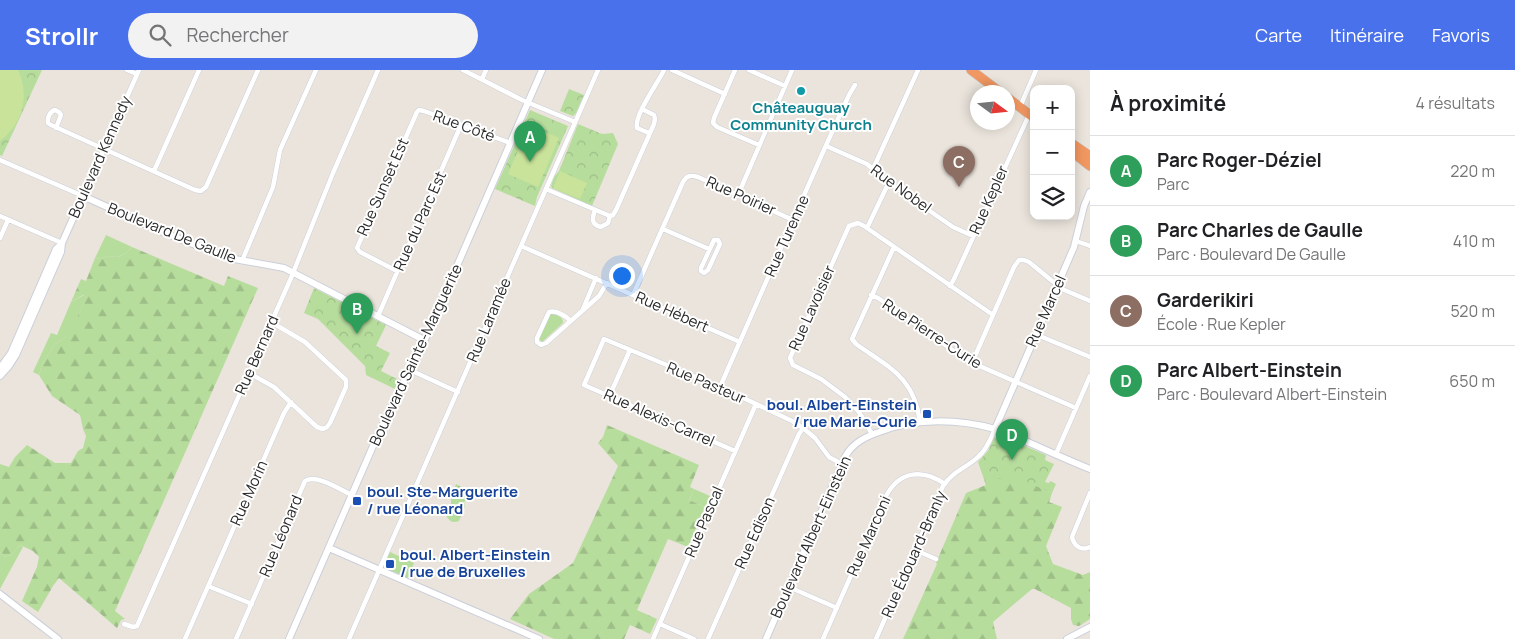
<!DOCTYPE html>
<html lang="fr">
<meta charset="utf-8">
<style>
body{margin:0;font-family:Manrope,sans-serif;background:#f2f2f2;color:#202124}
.controls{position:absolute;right:15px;top:15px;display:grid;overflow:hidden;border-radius:10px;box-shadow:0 2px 12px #0003}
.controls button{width:45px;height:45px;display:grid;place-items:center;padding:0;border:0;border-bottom:1px solid #e0e0e0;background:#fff;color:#202124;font:25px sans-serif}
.compass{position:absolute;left:970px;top:15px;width:45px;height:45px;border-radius:50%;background:#fff;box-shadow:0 2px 12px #0003;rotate:105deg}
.you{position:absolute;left:621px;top:205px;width:18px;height:18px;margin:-12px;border:4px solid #fff;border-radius:50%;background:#1a73e8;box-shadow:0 0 0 8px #1a73e833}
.badge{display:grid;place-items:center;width:32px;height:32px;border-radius:50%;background:#4971eb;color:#fff;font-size:16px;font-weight:700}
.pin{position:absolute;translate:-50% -41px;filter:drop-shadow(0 1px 2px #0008)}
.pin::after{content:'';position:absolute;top:26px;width:18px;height:15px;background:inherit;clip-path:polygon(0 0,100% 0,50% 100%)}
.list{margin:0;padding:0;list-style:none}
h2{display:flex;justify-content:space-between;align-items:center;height:65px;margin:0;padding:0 20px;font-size:21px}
h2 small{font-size:16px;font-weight:400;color:#757577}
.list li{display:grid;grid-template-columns:32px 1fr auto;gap:15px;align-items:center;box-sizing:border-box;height:70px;padding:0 20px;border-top:1px solid #e0e0e0}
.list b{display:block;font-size:19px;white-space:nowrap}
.list p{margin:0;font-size:16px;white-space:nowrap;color:#757577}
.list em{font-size:16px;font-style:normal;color:#757577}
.icon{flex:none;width:28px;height:28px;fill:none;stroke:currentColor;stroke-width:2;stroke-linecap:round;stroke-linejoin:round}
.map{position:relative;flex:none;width:1090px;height:569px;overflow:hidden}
header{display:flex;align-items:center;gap:30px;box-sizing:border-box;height:70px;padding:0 25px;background:#4971eb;color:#fff}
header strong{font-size:24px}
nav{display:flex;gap:28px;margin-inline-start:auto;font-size:18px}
.search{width:350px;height:45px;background:#f2f2f2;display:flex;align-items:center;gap:12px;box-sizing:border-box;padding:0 18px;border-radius:28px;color:#757577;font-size:19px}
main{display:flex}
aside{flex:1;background:#fff}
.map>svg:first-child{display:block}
</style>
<header>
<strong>Strollr</strong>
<div class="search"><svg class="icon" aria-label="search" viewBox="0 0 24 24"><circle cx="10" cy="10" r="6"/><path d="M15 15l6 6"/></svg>Rechercher</div>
<nav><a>Carte</a><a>Itinéraire</a><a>Favoris</a></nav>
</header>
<main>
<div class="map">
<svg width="1090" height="569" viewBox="0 0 1090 569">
<defs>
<pattern id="forest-firs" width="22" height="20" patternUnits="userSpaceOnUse" patternTransform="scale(1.25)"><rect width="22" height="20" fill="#b7dd9d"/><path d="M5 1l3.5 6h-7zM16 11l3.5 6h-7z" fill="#9dbe87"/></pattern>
<pattern id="park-crowns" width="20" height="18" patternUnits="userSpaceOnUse" patternTransform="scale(1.25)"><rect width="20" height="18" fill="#b7dd9d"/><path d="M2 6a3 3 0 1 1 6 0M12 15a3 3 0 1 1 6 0" fill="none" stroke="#9dbe87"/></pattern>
</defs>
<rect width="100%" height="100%" fill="#eae4dc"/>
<path fill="#b7dd9d" d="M106,165L132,177L125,184L117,187L108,186L100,189L95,188Z
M84,225L87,227L70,262L62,270L55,274L42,294L39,305L33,302L51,263L57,265L71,232Z
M550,244C556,244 564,247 563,253L542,272L539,269Z
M694,419L710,426L705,437L689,430Z
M20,475L23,477L0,519V482L5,487L11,485Z
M390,482L414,493L408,508L387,499L385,492Z"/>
<path fill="url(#forest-firs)" d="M132,177L224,216L228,206L258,218L115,541L125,549L121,550L117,558L59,508L53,516L38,542L22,531L37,497L39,487L33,481L20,475L11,485L5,487L0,482V394L9,397L15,387L27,375L55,393H71L78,381L83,378L86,366L83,359L80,345L52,326L39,305L42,294L55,274L62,270L70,261L87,227L83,225L71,232L81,209L86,211L95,188L100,189L108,186L117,187L125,184Z
M607,355L699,395L690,417L694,419L689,430L705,437L688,477L668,469L637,540L657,549L650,564L630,555L624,569H554L510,549L529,524L573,493L618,396L598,373L603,367Z
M997,397L1052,423L1049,432L1062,437L1046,476L1053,494L1083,505L1090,502V549L1079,556L1073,555L1071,549V538L1035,519H1032L993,552L997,569H903L937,494L936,493L966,423L986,415L984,409Z
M456,414L463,418V422L471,421C472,427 468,429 464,432L465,436L459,451C451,454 449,450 445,444L446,439L451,434V428Z"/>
<path fill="url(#park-crowns)" d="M0,0H42L2,86L0,85Z
M569,19L584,25L576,43L573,46L560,41Z
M530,40L568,56L537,127L535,136L495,119Z
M578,54L602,64L613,63L618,74L592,136L552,118L551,116L554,107L559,101Z
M314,218L386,255L376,276L390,283L381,301L399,310L395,319L366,305L365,296L318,249L304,243Z
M1001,366L1046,385L1045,390L1054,394L1045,412L1049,413L1050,411L1056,414L1052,423L1008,404L986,415L978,392L988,381L994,368Z"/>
<path fill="#c9e39a" d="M0,0H18C30,26 23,54 0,71Z
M529,55L559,68L538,117L508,104Z
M560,101L587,113L580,129L553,118Z"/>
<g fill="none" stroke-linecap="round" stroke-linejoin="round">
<defs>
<path id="street" d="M127,0L137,4
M463,0L522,30L575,52
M672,0L725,24
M735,0L714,48L713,53L717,57L759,75
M749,0L785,16
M482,9L486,0
M1020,37L1036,0
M56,58L61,45L59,42L55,40C50,41 47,48 48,53L51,55L195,120L201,121L206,117L258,0
M649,63L637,58C634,45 658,13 664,0
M826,76L867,94L885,110L953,157L973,166
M0,90L83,126L139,0
M873,99L918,0
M154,101L199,0
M546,119L610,146
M738,125L792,0
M595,140C592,148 591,155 601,157L608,153L610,146L613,145L616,140L654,54L655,49L654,45L642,39
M0,146L62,173
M867,158L889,112
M663,159L709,179
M0,168L8,150
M714,170H718L720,174L708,200L704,203L701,201V198Z
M1076,171L1090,176
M521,176L740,272
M894,177L852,269L856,274C890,298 914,307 920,352
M242,191L273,117L280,80L316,0
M397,201L360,182L357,178L417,42L419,40L424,41L510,73
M950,216L954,209L1029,45
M633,225L683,112C687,105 691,105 698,107L793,150
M871,225L878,228L968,291L1076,338
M583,239L596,208
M378,246L461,55
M571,251C566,246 556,240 549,242L537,268V272L541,275L546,273L599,226L607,213
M1035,264L1090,287
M972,293L1014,197L1019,190H1024L1029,192L1062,219L1090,231
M410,300L458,322
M249,303L274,317L317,357L323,359L327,357L330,353L346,317V310L305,272L271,252
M720,317L823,82L849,25L855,15
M609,327L630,280
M872,364L859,342L845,327L821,309L793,295L790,288L849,156L858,153L864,156L993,245
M735,381L584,315L604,269L720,317L792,351L803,358L815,368L829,387L842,394
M1056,384L1090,306
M1090,423L1072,467C1074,476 1081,481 1090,477
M915,480L936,489
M208,516L252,534
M789,517L837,538
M124,554L133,557L137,556L291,208L333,103L378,0
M660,554L694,569
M185,569L284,343L291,332
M236,569L305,411C315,403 341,420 352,425
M349,569L598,0
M653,569L756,334
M708,569L799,364L803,358
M823,569L886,426C900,400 923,399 945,414
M876,569L943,416C954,400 967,398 979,386C987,379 991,368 995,359"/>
<path id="secondary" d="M0,298L11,283L56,179L62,173
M0,306L9,296L16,285L61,182L62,173L83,126L167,164L229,188L284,198L424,270
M995,359L1074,177L1084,136L1090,122
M329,478L539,569
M0,524L58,569
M289,569L380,360L427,265L542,0
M766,569L845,387C853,372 867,366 882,361C917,348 959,349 995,359C1007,362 1019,368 1030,373C1050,382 1070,391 1090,399
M1067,569L1090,557"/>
<path id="highway" d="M971,0L1000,22
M1008,28L1034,48
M1071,73L1090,86
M1071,81L1090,96"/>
</defs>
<use href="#street" stroke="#cbcfda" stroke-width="5.5"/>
<use href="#secondary" stroke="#cbcfda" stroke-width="8"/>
<use href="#highway" stroke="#c3c3c3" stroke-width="10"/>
<use href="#street" stroke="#fff" stroke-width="4.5"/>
<use href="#secondary" stroke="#fff" stroke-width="6"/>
<use href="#highway" stroke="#f19761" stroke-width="9"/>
</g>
<circle fill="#0f9aa8" stroke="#fff" stroke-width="2" cx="801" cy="21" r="5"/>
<g fill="#1a4fb4" stroke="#fff" stroke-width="2">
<rect x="922" y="339" width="10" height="10" rx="2.5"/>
<rect x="352" y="426" width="10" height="10" rx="2.5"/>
<rect x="385" y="489" width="10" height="10" rx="2.5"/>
</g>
<g text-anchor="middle" stroke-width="4" stroke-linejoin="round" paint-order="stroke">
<g font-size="15" font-weight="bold" fill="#0d838f" stroke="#fff">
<text x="801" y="43">Châteauguay<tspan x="801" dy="17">Community Church</tspan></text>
</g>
<g font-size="15" fill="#292929" stroke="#fff">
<text transform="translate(464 56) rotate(20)" y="5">Rue Côté</text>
<text transform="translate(100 87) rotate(-66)" y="5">Boulevard Kennedy</text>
<text transform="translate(383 117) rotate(-66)" y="5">Rue Sunset Est</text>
<text transform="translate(901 119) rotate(36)" y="5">Rue Nobel</text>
<text transform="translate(741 126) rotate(24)" y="5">Rue Poirier</text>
<text transform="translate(989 130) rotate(-66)" y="5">Rue Kepler</text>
<text transform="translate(420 151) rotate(-66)" y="5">Rue du Parc Est</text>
<text transform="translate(172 163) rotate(22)" y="5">Boulevard De Gaulle</text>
<text transform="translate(787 166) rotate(-66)" y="5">Rue Turenne</text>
<text transform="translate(812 238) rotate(-66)" y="5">Rue Lavoisier</text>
<text transform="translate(1046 241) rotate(-66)" y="5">Rue Marcel</text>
<text transform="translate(672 242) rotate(24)" y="5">Rue Hébert</text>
<text transform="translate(489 250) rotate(-67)" y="5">Rue Laramée</text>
<text transform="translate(932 264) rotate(33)" y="5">Rue Pierre-Curie</text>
<text transform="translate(257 285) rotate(-66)" y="5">Rue Bernard</text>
<text transform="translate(416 285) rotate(-65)" y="5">Boulevard Sainte-Marguerite</text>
<text transform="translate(706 313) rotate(23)" y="5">Rue Pasteur</text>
<text transform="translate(659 348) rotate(24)" y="5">Rue Alexis-Carrel</text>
<text transform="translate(249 423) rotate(-66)" y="5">Rue Morin</text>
<text transform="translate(704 452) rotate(-67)" y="5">Rue Pascal</text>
<text transform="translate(755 463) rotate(-66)" y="5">Rue Edison</text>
<text transform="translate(281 466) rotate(-67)" y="5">Rue Léonard</text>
<text transform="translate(869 466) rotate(-66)" y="5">Rue Marconi</text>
<text transform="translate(811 467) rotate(-66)" y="5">Boulevard Albert-Einstein</text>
<text transform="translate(914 484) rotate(-66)" y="5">Rue Édouard-Branly</text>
</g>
<g font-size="15" font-weight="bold" fill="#164399" stroke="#fff" text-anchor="start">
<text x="917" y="340" text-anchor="end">boul. Albert-Einstein<tspan x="917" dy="17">/ rue Marie-Curie</tspan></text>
<text x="367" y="427">boul. Ste-Marguerite<tspan x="367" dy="17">/ rue Léonard</tspan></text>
<text x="400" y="490">boul. Albert-Einstein<tspan x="400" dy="17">/ rue de Bruxelles</tspan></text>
</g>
</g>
</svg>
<div class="controls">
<button>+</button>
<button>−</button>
<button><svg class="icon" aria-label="layers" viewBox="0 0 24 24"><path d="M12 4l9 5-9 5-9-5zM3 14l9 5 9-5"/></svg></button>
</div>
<svg class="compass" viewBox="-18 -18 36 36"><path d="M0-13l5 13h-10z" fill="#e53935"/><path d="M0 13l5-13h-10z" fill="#757577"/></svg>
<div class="you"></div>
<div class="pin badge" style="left:530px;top:92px;background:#2e9e5b">A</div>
<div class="pin badge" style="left:357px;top:264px;background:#2e9e5b">B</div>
<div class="pin badge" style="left:959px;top:117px;background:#8d6e63">C</div>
<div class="pin badge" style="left:1012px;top:390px;background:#2e9e5b">D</div>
</div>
<aside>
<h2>À proximité<small>4 résultats</small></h2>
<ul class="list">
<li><span class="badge" style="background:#2e9e5b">A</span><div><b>Parc Roger-Déziel</b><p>Parc</p></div><em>220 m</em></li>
<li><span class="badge" style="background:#2e9e5b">B</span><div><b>Parc Charles de Gaulle</b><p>Parc · Boulevard De Gaulle</p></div><em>410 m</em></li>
<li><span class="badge" style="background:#8d6e63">C</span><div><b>Garderikiri</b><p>École · Rue Kepler</p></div><em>520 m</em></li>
<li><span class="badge" style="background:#2e9e5b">D</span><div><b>Parc Albert-Einstein</b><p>Parc · Boulevard Albert-Einstein</p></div><em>650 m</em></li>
</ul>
</aside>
</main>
